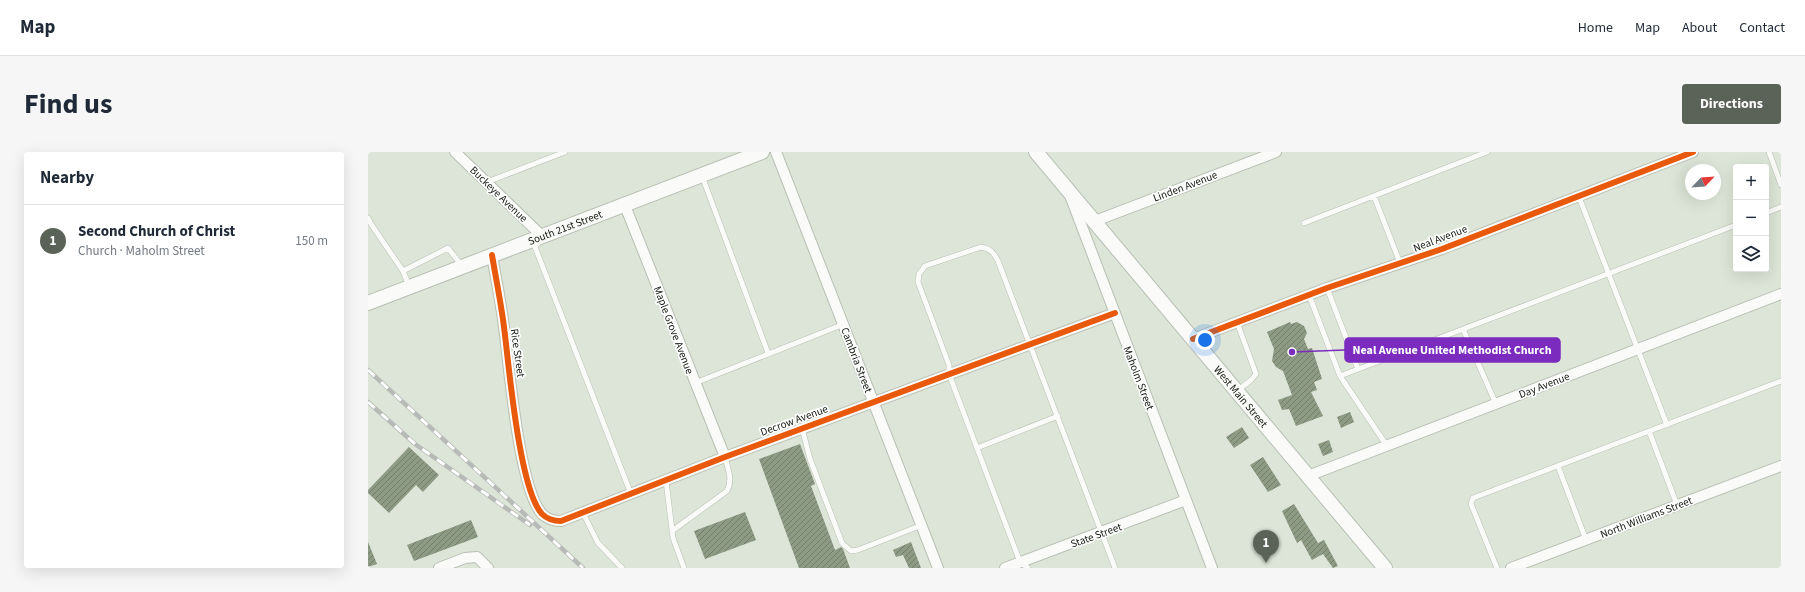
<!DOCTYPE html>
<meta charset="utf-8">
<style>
body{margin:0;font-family:"Source Sans 3",sans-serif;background:#f6f6f7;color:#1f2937}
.controls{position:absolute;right:12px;top:12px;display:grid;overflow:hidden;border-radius:4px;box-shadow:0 4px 16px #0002}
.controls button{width:36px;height:36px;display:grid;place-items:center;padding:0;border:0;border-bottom:1px solid #e0e1e3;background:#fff;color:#1f2937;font:20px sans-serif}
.compass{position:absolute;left:1317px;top:12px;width:36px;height:36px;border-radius:50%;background:#fff;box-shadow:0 4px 16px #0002;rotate:65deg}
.you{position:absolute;left:837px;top:188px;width:14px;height:14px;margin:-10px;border:3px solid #fff;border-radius:50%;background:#1a73e8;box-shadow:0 0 0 6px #1a73e833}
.badge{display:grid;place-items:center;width:26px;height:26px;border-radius:50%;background:#5b6257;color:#fff;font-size:13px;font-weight:700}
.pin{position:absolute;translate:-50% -33px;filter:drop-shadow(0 1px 2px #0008)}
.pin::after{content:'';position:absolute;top:21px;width:14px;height:12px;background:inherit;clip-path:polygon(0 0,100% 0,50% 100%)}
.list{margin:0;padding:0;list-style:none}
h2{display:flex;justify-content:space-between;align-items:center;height:52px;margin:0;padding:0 16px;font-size:17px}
h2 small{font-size:13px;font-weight:400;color:#747a83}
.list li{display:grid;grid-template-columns:26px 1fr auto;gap:12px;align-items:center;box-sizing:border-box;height:72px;padding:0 16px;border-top:1px solid #e0e1e3}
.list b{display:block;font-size:15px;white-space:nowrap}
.list p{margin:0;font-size:13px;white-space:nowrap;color:#747a83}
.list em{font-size:13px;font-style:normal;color:#747a83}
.icon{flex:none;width:22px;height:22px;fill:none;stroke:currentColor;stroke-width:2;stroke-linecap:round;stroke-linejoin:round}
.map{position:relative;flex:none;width:1413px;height:416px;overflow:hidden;border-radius:4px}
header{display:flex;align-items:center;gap:24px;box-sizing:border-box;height:56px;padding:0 20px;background:#fff;border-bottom:1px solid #e0e1e3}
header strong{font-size:19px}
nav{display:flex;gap:22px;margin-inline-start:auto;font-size:14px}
.intro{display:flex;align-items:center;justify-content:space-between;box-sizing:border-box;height:96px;padding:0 24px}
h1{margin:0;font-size:28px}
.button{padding:10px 18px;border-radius:4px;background:#5b6257;color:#fff;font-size:14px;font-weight:700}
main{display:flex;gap:24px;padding:0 24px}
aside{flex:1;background:#fff;border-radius:4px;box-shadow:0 4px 16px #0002}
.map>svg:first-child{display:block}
</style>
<header>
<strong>Map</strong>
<nav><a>Home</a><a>Map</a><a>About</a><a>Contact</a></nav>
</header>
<div class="intro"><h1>Find us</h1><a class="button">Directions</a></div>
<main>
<aside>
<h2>Nearby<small></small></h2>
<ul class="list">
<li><span class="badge">1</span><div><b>Second Church of Christ</b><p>Church · Maholm Street</p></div><em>150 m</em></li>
</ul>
</aside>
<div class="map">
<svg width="1413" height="416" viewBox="0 0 1413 416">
<defs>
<pattern id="building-hatch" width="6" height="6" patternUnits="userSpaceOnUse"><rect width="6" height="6" fill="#8d9a84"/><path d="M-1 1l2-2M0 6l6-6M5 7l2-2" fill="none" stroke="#727d6b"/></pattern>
</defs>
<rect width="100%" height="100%" fill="#dce5d7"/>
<path fill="url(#building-hatch)" d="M922,170L923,172L929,170L936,174L939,181L936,187L940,197L944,196L954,227L946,230L949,238L943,240L955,264L928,274L921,257L914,258L910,248L924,243L915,219L908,215L904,209L906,197L899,180Z
M982,260L986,270L973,276L969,265Z
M874,275L881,286L866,296L858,285Z
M961,288L965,300L955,304L950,292Z
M432,292L447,332L443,334L467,398L473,395L475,397L482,416H431L391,307Z
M41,295L71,323L55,340L48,333L21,361L0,341V338Z
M895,305L913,333L900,340L882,313Z
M926,352L950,391L956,388L970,414L965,416L955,402L944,408L933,388L929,391L914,359Z
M377,360L388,388L337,407L326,379Z
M103,368L110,385L46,409L39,393Z
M0,390L9,412L0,415Z
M543,390L553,416H541L535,403L528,405L525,398Z"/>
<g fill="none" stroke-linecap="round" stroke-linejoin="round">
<defs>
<path id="service" d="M1401,0L1413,33
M334,24L400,201
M119,30L197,0
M1006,44L1032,111
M1211,45L1299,273
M1398,61L1413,55
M0,66L3,72L35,119
M936,71L1119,0
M172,89L167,95L263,342
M41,134L35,119L80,96L94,114
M959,136L990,217
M941,143L972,224L1019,294
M869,170L888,222L883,228L869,239
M1095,177L1128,252
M972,224L1368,73
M327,231L476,172
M434,276L442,307L474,391L483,399L490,398L554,373
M1281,279L1309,353
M609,296L690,264
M1190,314L1218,388
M298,329L305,386L316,416
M215,361L230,391L254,416
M304,379L359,339C365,328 360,317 357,305
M660,416L652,410L581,222V213L550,130L551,122L557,114L613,95C623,97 626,101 630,109L747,416
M1129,416L1103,352L1105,346L1413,229"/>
<path id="minor" d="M87,0L175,85
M408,0L570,416
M703,46L844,416
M256,51L357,305
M727,69L908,0
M124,103C128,127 133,151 136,175C141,213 151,337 174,362C179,367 185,369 193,369L357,305L747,161
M825,187L959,136L1074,97L1325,0
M940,324L1413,142
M71,416L97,406L109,405L120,416
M637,416L818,348
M1143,416L1413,314"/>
<g id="secondary">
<path id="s1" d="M668,0L1017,416"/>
<path id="s2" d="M0,151C131,101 262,50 394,0"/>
</g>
</defs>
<use href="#service" stroke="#b8bfb4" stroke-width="6"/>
<use href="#minor" stroke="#b8bfb4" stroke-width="12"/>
<use href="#secondary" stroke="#b8bfb4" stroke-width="16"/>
<use href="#service" stroke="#fafbf9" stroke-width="5"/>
<use href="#minor" stroke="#fafbf9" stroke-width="10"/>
<use href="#secondary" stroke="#fafbf9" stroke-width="14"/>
<defs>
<path id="rail" d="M0,218L215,416
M0,250L47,292L162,373"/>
</defs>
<use href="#rail" stroke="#b8bab8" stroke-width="4.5"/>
<use href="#rail" stroke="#fff" stroke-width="3" stroke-dasharray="9" stroke-linecap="butt"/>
<defs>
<path id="cycleway" d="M124,103C128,127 133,151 136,175C141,213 151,337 174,362C179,367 185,369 193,369L357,305L747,161
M825,187L959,136L1074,97L1325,0"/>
</defs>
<use href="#cycleway" stroke="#fff" stroke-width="8"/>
<use href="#cycleway" stroke="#e8590c" stroke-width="6"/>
</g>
<g text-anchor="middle" stroke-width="3.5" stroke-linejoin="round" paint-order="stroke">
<g font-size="11" fill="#151b12" stroke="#fff">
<text transform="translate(817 34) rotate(-21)" y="4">Linden Avenue</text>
<text transform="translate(131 42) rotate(44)" y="4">Buckeye Avenue</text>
<text dy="4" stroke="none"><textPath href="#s2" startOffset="211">South 21st Street</textPath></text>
<text transform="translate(1072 86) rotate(-21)" y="4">Neal Avenue</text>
<text transform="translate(306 178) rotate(69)" y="4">Maple Grove Avenue</text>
<text transform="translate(150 201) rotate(82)" y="4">Rice Street</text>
<text transform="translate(489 208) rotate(69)" y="4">Cambria Street</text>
<text transform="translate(771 226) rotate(69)" y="4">Maholm Street</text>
<text transform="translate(1176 233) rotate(-21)" y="4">Day Avenue</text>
<text dy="4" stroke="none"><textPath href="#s1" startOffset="319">West Main Street</textPath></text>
<text transform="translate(426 268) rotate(-20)" y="4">Decrow Avenue</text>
<text transform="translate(1278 365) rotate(-21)" y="4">North Williams Street</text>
<text transform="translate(728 383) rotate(-20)" y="4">State Street</text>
</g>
</g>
<path fill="none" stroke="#7b2cbf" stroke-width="1.5" d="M924 200L977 198"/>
<circle fill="#7b2cbf" stroke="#fff" stroke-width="1.5" cx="924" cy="200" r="4"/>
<rect fill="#7b2cbf" stroke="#7b2cbf" stroke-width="1.5" x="977" y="186" width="215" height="24" rx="4"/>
<g font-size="12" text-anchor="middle" font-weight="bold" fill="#fff">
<text x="1084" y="202">Neal Avenue United Methodist Church</text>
</g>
</svg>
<div class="controls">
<button>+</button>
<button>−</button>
<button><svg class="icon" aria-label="layers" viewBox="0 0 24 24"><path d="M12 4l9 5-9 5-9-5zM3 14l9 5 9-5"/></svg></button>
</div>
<svg class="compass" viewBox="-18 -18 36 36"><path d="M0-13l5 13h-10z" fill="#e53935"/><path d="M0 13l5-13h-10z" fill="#747a83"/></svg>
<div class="you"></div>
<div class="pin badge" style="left:898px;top:411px">1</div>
</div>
</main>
